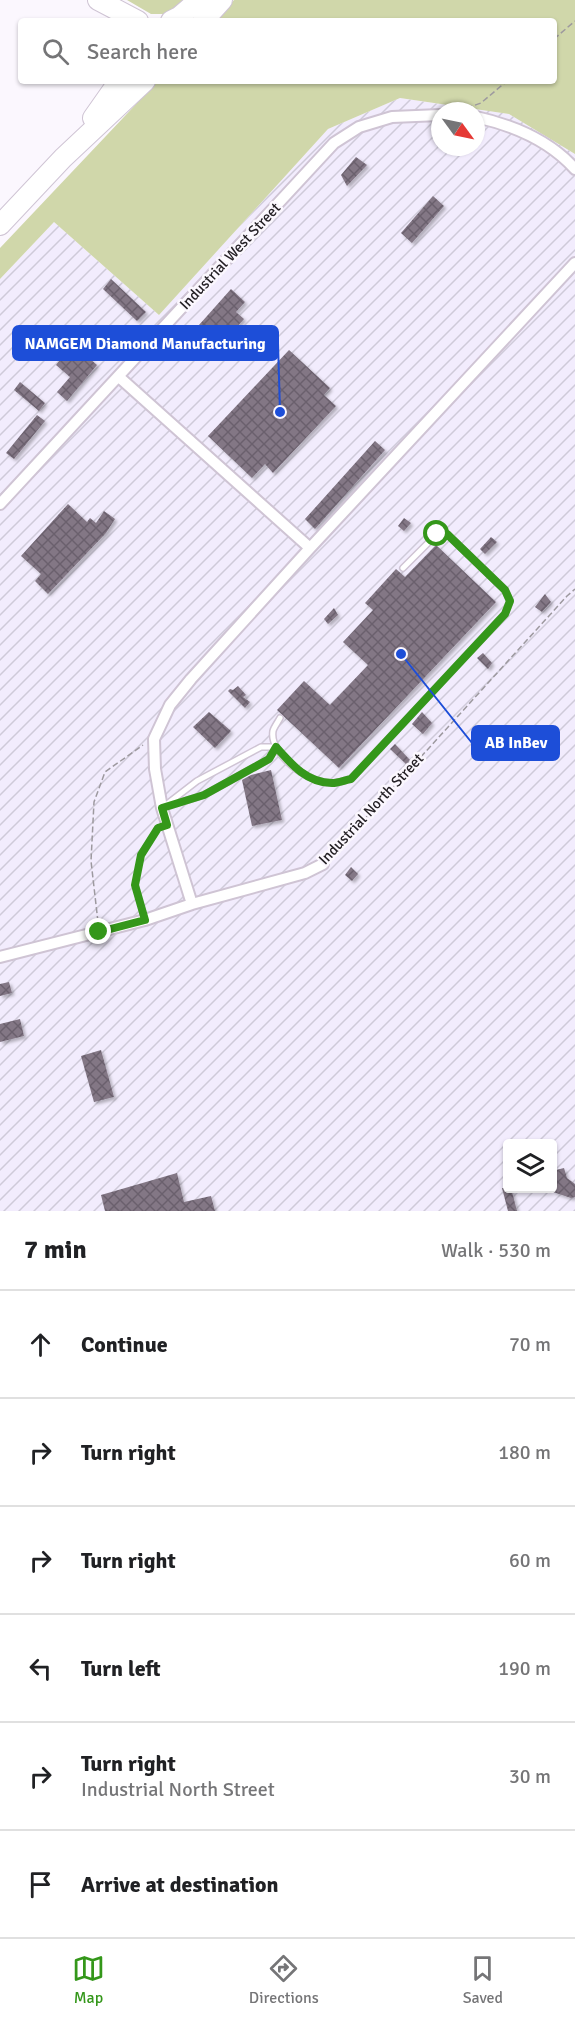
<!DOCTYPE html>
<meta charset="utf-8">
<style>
body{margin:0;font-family:Signika,sans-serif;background:#f2f2f2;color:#202124}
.controls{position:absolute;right:18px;bottom:18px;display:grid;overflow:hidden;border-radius:6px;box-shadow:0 2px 4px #0004}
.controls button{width:54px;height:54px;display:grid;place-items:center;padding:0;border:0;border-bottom:2px solid #e0e0e0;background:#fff;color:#202124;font:30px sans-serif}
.compass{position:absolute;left:431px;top:102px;width:54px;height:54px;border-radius:50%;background:#fff;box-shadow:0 2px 4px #0004;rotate:123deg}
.stop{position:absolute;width:18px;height:18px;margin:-14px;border:4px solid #34971a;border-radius:50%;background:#fff}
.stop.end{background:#34971a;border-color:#fff;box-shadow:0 2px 6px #0008}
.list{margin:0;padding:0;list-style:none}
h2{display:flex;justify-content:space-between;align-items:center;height:78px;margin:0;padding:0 24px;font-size:26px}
h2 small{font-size:20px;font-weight:400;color:#757577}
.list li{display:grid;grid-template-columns:39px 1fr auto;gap:18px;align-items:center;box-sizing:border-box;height:108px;padding:0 24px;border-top:2px solid #e0e0e0}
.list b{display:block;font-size:22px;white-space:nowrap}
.list p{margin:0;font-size:20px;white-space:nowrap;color:#757577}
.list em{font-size:20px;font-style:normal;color:#757577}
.icon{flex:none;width:33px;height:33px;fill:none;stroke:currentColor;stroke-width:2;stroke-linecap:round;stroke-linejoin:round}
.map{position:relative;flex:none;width:575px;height:1211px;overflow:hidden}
.search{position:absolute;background:#fff;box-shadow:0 2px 4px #0004;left:18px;right:18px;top:18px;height:66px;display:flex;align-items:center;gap:15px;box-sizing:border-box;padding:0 21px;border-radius:6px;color:#757577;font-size:22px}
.sheet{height:726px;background:#fff}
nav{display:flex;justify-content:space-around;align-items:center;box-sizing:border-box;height:84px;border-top:2px solid #e0e0e0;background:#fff;font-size:16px;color:#757577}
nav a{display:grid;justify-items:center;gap:3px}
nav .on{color:#34971a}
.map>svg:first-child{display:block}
</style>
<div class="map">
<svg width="575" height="1211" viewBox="0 0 575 1211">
<defs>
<pattern id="industrial-furrows" width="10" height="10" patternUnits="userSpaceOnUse" patternTransform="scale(1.5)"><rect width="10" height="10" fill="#f2ecfd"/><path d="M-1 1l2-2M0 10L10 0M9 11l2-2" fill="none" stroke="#cfcad9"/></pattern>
<pattern id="building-cross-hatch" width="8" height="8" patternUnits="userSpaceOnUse" patternTransform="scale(1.5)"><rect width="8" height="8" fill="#837785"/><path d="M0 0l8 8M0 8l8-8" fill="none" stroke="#6b616d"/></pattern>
<filter id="shadow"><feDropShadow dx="2.5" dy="2.5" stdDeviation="1.5" flood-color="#0004"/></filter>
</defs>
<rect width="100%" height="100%" fill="#fbf7fe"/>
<path fill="url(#industrial-furrows)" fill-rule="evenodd" d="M400,98L509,114L575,154V1211H0V279L54,222L159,315L328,129ZM440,111H476V147H440ZM508,1144H552V1188H508Z"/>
<path fill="#d0d7aa" d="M127,0H187L167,14H151Z
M234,0H575V154L509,114L400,98L328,129L159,315L54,222L0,279V248L158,81H554V21H215Z"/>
<path fill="url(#building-cross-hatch)" filter="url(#shadow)" d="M356,157L367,165L347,186L341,175Z
M433,196L444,206L412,243L401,233Z
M111,279L146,312L137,321L103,289Z
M231,289L245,302L236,312L244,319L212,354L191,334Z
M73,344L97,365L67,401L57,392L70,377L56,365Z
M289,350L330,388L324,395L336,406L273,473L265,464L252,478L208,436Z
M20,382L45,403L39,411L14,390Z
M37,415L45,421L14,459L6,453Z
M375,441L385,450L315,529L305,519Z
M68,504L87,522L90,518L96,523L104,511L115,519L106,533L48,594L35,581L41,574L21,556Z
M404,518L411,523L404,531L398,526Z
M491,537L497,542L485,554L480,549Z
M436,545L496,602L339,768L277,710L304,681L330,705L368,665L343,642L373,610L365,603L396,569L405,577Z
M545,594L551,602L542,612L535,607Z
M334,608L338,615L328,624L324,619Z
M483,653L492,663L488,669L477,658Z
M238,686L246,695L243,697L250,702L245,708L228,691L230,689L233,690Z
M209,712L231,731L215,748L193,727Z
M422,712L432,723L423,734L412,724Z
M395,744L410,760L406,764L390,749Z
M271,770L282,820L252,826L242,780L251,775Z
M351,867L358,874L352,881L345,875Z
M9,982L12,993L0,996V984Z
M20,1019L24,1036L0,1042V1024Z
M101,1050L114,1097L94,1102L81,1056Z
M564,1168L567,1178L575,1184V1197L571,1198L553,1192L552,1171Z
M177,1173L184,1202L211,1196L215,1211H105L101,1195Z
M502,1188H511L517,1211H508Z"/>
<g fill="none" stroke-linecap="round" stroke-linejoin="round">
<defs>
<path id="lane" d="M280,718C278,722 274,727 273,731C269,755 310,784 332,783C338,783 345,780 351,779L505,614L510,601L505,590L447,534H437L403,568
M261,747H276L269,759L204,795L162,808L197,781Z"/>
<path id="street" d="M476,117C512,125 550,141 575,169
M119,377L310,548
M0,504L334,143L359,127L392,117L440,115
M192,904L162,808L155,769L154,739L170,705L191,679L310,548L575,263
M0,957L145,920L192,904L305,873L323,864"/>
<path id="highway" d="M98,0L138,21
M171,21L179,17L199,0
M203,21L222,0
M93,118L119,81
M0,225L63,158L145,81"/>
</defs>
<use href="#lane" stroke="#cfc4d4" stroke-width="8"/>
<use href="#street" stroke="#cfc4d4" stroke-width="14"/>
<use href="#highway" stroke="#cfc4d4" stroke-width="22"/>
<path stroke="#9d999f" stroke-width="1.5" stroke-dasharray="6 3" stroke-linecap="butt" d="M554,39L575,21
M458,111L481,103L507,81
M330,857L567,596L575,589
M142,910L135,885L141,855L157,829
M98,922L91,861L94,802L105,772L143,745"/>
<use href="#lane" stroke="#fff" stroke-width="5"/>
<use href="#street" stroke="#fff" stroke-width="10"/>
<use href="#highway" stroke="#fff" stroke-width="20"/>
</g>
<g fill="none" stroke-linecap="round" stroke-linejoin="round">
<path stroke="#34971a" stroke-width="8" d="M99,932L145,920L135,885L141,855L158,828L167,825L162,808L204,795L269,759L276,747C291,764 307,783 332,783C338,783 345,780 351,779L505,614L510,601L505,590L447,534H437"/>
</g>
<g text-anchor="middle" stroke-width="5" stroke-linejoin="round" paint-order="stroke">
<g font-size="15" fill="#252126" stroke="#fbf7fe">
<text transform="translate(230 256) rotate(-47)" y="5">Industrial West Street</text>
<text transform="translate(371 809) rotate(-47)" y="5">Industrial North Street</text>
</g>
</g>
<path fill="none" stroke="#1d4ed8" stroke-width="2" d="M280 412L278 343M401 654L472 743"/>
<g fill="#1d4ed8" stroke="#fbf7fe" stroke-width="2">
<circle cx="280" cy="412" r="6"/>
<circle cx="401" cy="654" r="6"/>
</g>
<g fill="#1d4ed8" stroke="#1d4ed8" stroke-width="2">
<rect x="13" y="326" width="265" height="34" rx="6"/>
<rect x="472" y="726" width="87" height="34" rx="6"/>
</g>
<g font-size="16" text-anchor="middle" font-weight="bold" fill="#fff">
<text x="145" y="349">NAMGEM Diamond Manufacturing</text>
<text x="516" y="748">AB InBev</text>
</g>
</svg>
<div class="controls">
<button><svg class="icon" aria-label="layers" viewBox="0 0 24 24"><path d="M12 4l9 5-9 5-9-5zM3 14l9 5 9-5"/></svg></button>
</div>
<svg class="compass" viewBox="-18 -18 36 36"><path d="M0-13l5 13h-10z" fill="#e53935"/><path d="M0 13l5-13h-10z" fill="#757577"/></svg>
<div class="stop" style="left:437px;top:534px"></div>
<div class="stop end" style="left:99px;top:932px"></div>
<div class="search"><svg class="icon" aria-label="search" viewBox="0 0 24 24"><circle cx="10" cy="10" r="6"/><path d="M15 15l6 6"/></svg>Search here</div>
</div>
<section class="sheet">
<h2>7 min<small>Walk · 530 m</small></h2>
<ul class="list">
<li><svg class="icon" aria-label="ahead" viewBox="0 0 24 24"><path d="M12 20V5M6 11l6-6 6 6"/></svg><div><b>Continue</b></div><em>70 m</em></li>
<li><svg class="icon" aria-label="right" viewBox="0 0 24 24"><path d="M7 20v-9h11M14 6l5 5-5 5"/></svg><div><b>Turn right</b></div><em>180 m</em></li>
<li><svg class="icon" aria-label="right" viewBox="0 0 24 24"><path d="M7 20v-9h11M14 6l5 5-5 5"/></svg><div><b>Turn right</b></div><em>60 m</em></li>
<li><svg class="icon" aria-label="left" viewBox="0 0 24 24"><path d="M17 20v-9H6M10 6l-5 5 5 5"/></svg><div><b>Turn left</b></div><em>190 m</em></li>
<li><svg class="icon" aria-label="right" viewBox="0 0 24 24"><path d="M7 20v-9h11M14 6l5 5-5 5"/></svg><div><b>Turn right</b><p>Industrial North Street</p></div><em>30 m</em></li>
<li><svg class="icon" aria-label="arrive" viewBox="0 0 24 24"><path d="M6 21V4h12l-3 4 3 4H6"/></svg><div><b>Arrive at destination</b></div></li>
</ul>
</section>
<nav>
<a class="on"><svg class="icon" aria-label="map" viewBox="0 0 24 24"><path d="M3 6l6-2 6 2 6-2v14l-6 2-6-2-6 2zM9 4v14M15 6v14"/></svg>Map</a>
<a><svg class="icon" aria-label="directions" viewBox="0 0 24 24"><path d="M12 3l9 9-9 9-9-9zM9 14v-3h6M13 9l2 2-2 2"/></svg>Directions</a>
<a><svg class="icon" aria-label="saved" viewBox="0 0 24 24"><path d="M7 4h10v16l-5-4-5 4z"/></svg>Saved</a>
</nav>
